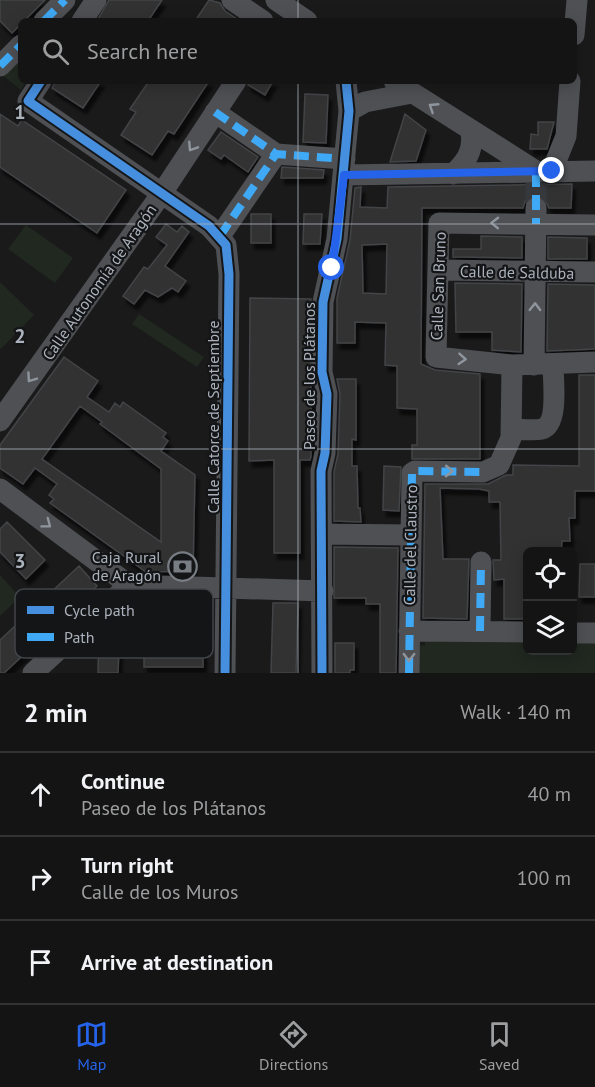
<!DOCTYPE html>
<meta charset="utf-8">
<style>
body{margin:0;font-family:"PT Sans",sans-serif;background:#212122;color:#f1f3f6}
.controls{position:absolute;right:18px;bottom:18px;display:grid;overflow:hidden;border-radius:9px;box-shadow:0 3px 15px #0003}
.controls button{width:54px;height:54px;display:grid;place-items:center;padding:0;border:0;border-bottom:2px solid #333334;background:#141414;color:#f1f3f6;font:30px sans-serif}
.stop{position:absolute;width:18px;height:18px;margin:-14px;border:4px solid #2563eb;border-radius:50%;background:#fff}
.stop.end{background:#2563eb;border-color:#fff;box-shadow:0 2px 6px #0008}
.list{margin:0;padding:0;list-style:none}
h2{display:flex;justify-content:space-between;align-items:center;height:78px;margin:0;padding:0 24px;font-size:26px}
h2 small{font-size:20px;font-weight:400;color:#9d9ea0}
.list li{display:grid;grid-template-columns:39px 1fr auto;gap:18px;align-items:center;box-sizing:border-box;height:84px;padding:0 24px;border-top:2px solid #333334}
.list b{display:block;font-size:22px;white-space:nowrap}
.list p{margin:0;font-size:20px;white-space:nowrap;color:#9d9ea0}
.list em{font-size:20px;font-style:normal;color:#9d9ea0}
.icon{flex:none;width:33px;height:33px;fill:none;stroke:currentColor;stroke-width:2;stroke-linecap:round;stroke-linejoin:round}
.map{position:relative;flex:none;width:595px;height:673px;overflow:hidden}
.search{position:absolute;background:#141414;box-shadow:0 3px 15px #0003;left:18px;right:18px;top:18px;height:66px;display:flex;align-items:center;gap:15px;box-sizing:border-box;padding:0 21px;border-radius:9px;color:#9d9ea0;font-size:22px}
.sheet{height:330px;background:#141414}
nav{display:flex;justify-content:space-around;align-items:center;box-sizing:border-box;height:84px;border-top:2px solid #333334;background:#141414;font-size:16px;color:#9d9ea0}
nav a{display:grid;justify-items:center;gap:3px}
nav .on{color:#2563eb}
.map>svg:first-child{display:block}
</style>
<div class="map">
<svg width="595" height="673" viewBox="0 0 595 673">
<defs>
<filter id="shadow"><feDropShadow dx="3.5" dy="6" stdDeviation="1.5" flood-color="#0009"/></filter>
</defs>
<rect width="100%" height="100%" fill="#1a1a1b"/>
<path fill="#202820" d="M21,54V81H27L21,90L1,74Z
M26,225L73,258L55,283L8,249Z
M0,282L34,315L1,349L0,348Z
M139,314L204,357L197,367L132,324Z
M0,575L20,597L0,616Z
M425,636L527,637L528,650H572L573,638L595,639V673H415L416,646L425,645Z"/>
<path fill="#323233" stroke="#434447" stroke-width="1.5" fill-rule="evenodd" filter="url(#shadow)" d="M0,0H45L12,33L0,21Z
M109,0H162L148,21H97Z
M209,0L220,3L225,11L240,21H195Z
M56,81H101L83,108L52,88Z
M149,81H209L174,134L168,131L152,155L121,135L136,112L130,109Z
M249,81H273L265,95L248,85Z
M305,94L328,95L326,143L303,142Z
M0,114L18,126L22,120L126,190L97,233L0,167Z
M405,114L426,130L416,161L390,162Z
M538,122H554L547,149H530L531,134L538,135Z
M221,132L258,157L248,172L224,155L221,159L208,150Z
M282,167L324,170L323,178H281Z
M572,184L571,208H549L543,197L536,195L525,201L523,208H422L421,364L435,370L480,374V459H412V445H417V409L397,408V366L385,365L386,323L355,322V343H337V298L350,240L355,188L361,187L360,207L387,208L388,187ZM387,244L386,294L363,293L362,245Z
M251,214H271V243H251Z
M304,214H322L320,244H303Z
M166,224L177,232L182,226L189,232L165,266L186,281L178,292L172,288L158,297L145,290L134,304L123,296L144,267L148,269L167,245L156,237Z
M481,236L522,237V258L453,257V249H481Z
M548,237L587,238V259H548Z
M455,283L522,284L521,352L492,350V332H456Z
M548,284L595,285V349L547,351Z
M250,298L311,299V456L310,460H300V553H274V460L249,461Z
M64,357L98,381L87,397L109,412L115,403L120,407L123,402L166,433L163,437L168,441L161,451L195,475L193,571L146,572L50,503L54,499L49,495L57,484L35,468L23,484L0,468V445ZM80,406L102,422L100,424L161,469V542L42,459Z
M579,375H595V491H575V518H569L570,541H562L561,552H528V619H504V579L494,580L493,560H501L500,502H489V491L479,489L440,488L443,559H469L467,619L423,618L425,484H488L506,475H513V465L579,466Z
M337,379H356V440L352,439V466H357L358,508H360L361,522L334,521V472L338,454L340,394Z
M384,466L401,467L399,511L383,510Z
M7,522L45,560L26,579L0,552V529Z
M334,547L398,548L396,673H380V604H366V598H334Z
M580,564H595V597H579Z
M79,566L97,586L4,673H0V640Z
M273,603H298L296,673H271Z
M142,610L203,611V667H144V646L119,645L118,673H98L99,630L142,631Z
M335,643H354V670H350V673H335Z"/>
<g fill="none" stroke-linecap="round" stroke-linejoin="round">
<path stroke="#37383b" stroke-width="21" stroke-dasharray="21 10" stroke-linecap="butt" d="M536,183V208"/>
<path stroke="#4e5054" stroke-width="21" d="M232,0L263,21
M276,0L307,21
M44,21L65,0
M82,21L96,0
M574,35L577,0
M0,66L21,45
M41,81L28,101L209,226L226,245L229,274L225,673
M394,81L536,171
M349,111L365,102L412,93
M215,112L276,154L345,159
M552,171L566,136L570,81
M453,174C466,162 474,151 471,132
M344,175L595,171
M595,225L439,223L436,357L512,365L595,362
M220,236L276,154
M439,270L595,272
M534,365L536,208
M0,421L162,193L236,81
M512,429C521,429 533,431 542,429C559,424 553,379 553,365
M0,489L129,585L323,591
M322,534L411,535
M409,631L528,632
M480,631L481,562
M572,633H595
M33,673L129,585
M322,673L321,471L325,453L327,394L322,372L323,302L337,239L349,111L346,81
M409,673L412,473L415,471L483,472L499,465L511,438L512,365"/>
<path stroke="#3fa9f5" stroke-width="8" stroke-dasharray="15 8" stroke-linecap="butt" d="M44,21L65,0
M0,66L21,45
M215,112L276,154L345,159
M536,172V224
M220,236L276,154
M480,631L481,562
M409,673L412,473L415,471L483,472"/>
<defs>
<path id="cycleway" d="M41,81L28,101L209,226L226,245L229,274L225,673
M322,673L321,471L325,453L327,394L322,372L323,302L337,239L349,111L346,81"/>
</defs>
<use href="#cycleway" stroke="#141517" stroke-width="13"/>
<use href="#cycleway" stroke="#468fdf" stroke-width="9"/>
</g>
<defs><path id="oneway-chevron" d="M-2-3.5L2.5 0L-2 3.5" fill="none" stroke-width="1.6" stroke-linecap="round" stroke-linejoin="round" transform="scale(1.5)"/></defs>
<g stroke="#8f959d">
<use href="#oneway-chevron" transform="translate(433 107) rotate(-147)"/>
<use href="#oneway-chevron" transform="translate(192 147) rotate(123)"/>
<use href="#oneway-chevron" transform="translate(495 223) rotate(-179)"/>
<use href="#oneway-chevron" transform="translate(535 307) rotate(-89)"/>
<use href="#oneway-chevron" transform="translate(462 359) rotate(4)"/>
<use href="#oneway-chevron" transform="translate(31 378) rotate(125)"/>
<use href="#oneway-chevron" transform="translate(449 471) rotate(1)"/>
<use href="#oneway-chevron" transform="translate(47 524) rotate(37)"/>
<use href="#oneway-chevron" transform="translate(409 657) rotate(91)"/>
</g>
<g fill="none" stroke-linecap="round" stroke-linejoin="round">
<path stroke="#2563eb" stroke-width="8" d="M332,268L344,175L552,171"/>
</g>
<path fill="none" stroke="#abb2bc" stroke-width="1.5" stroke-opacity="0.55" d="M298,0V21M298,81V673M0,224H595M0,449H595"/>
<defs>
<symbol id="bank-ring" viewBox="-11 -11 22 22"><circle r="9.5" fill="#141517" stroke="#787d84" stroke-width="1.5"/><path d="M-6-4H6V4H-6ZM0-2.3a2.3 2.3 0 1 0 0 4.6a2.3 2.3 0 1 0 0-4.6Z" fill="#787d84"/></symbol>
</defs>
<g fill-rule="evenodd">
<use href="#bank-ring" x="166" y="550" width="33" height="33"/>
</g>
<g text-anchor="middle" stroke-width="4.5" stroke-linejoin="round" paint-order="stroke">
<g font-size="16" fill="#abb2bc" stroke="#141517">
<text transform="translate(517 272) rotate(1)" y="6">Calle de Salduba</text>
<text transform="translate(99 282) rotate(-55)" y="6">Calle Autonomía de Aragón</text>
<text transform="translate(438 286) rotate(-88)" y="6">Calle San Bruno</text>
<text transform="translate(309 376) rotate(-90)" y="6">Paseo de los Plátanos</text>
<text transform="translate(213 417) rotate(-90)" y="6">Calle Catorce de Septiembre</text>
<text transform="translate(410 545) rotate(-89)" y="6">Calle del Claustro</text>
</g>
<g font-size="16" fill="#abb2bc" stroke="#141517" text-anchor="end">
<text x="161" y="563">Caja Rural<tspan x="161" dy="18">de Aragón</tspan></text>
</g>
</g>
<rect x="15" y="589" width="198" height="69" rx="9" fill="#141517" stroke="#414449" stroke-width="1.5"/>
<rect x="27" y="606" width="27" height="8" fill="#468fdf"/>
<rect x="27" y="633" width="27" height="8" fill="#3fa9f5"/>
<g font-size="16" fill="#abb2bc">
<text x="64" y="616">Cycle path</text>
<text x="64" y="643">Path</text>
</g>
<g font-size="20" text-anchor="middle" font-weight="bold" fill="#abb2bc" stroke="#141517" stroke-width="4.5" stroke-linejoin="round" paint-order="stroke">
<text x="20" y="119">1</text>
<text x="20" y="343">2</text>
<text x="20" y="568">3</text>
</g>
</svg>
<div class="controls">
<button><svg class="icon" aria-label="locate" viewBox="0 0 24 24"><circle cx="12" cy="12" r="6"/><path d="M12 2v4M12 18v4M2 12h4M18 12h4"/></svg></button>
<button><svg class="icon" aria-label="layers" viewBox="0 0 24 24"><path d="M12 4l9 5-9 5-9-5zM3 14l9 5 9-5"/></svg></button>
</div>
<div class="stop" style="left:332px;top:268px"></div>
<div class="stop end" style="left:552px;top:171px"></div>
<div class="search"><svg class="icon" aria-label="search" viewBox="0 0 24 24"><circle cx="10" cy="10" r="6"/><path d="M15 15l6 6"/></svg>Search here</div>
</div>
<section class="sheet">
<h2>2 min<small>Walk · 140 m</small></h2>
<ul class="list">
<li><svg class="icon" aria-label="ahead" viewBox="0 0 24 24"><path d="M12 20V5M6 11l6-6 6 6"/></svg><div><b>Continue</b><p>Paseo de los Plátanos</p></div><em>40 m</em></li>
<li><svg class="icon" aria-label="right" viewBox="0 0 24 24"><path d="M7 20v-9h11M14 6l5 5-5 5"/></svg><div><b>Turn right</b><p>Calle de los Muros</p></div><em>100 m</em></li>
<li><svg class="icon" aria-label="arrive" viewBox="0 0 24 24"><path d="M6 21V4h12l-3 4 3 4H6"/></svg><div><b>Arrive at destination</b></div></li>
</ul>
</section>
<nav>
<a class="on"><svg class="icon" aria-label="map" viewBox="0 0 24 24"><path d="M3 6l6-2 6 2 6-2v14l-6 2-6-2-6 2zM9 4v14M15 6v14"/></svg>Map</a>
<a><svg class="icon" aria-label="directions" viewBox="0 0 24 24"><path d="M12 3l9 9-9 9-9-9zM9 14v-3h6M13 9l2 2-2 2"/></svg>Directions</a>
<a><svg class="icon" aria-label="saved" viewBox="0 0 24 24"><path d="M7 4h10v16l-5-4-5 4z"/></svg>Saved</a>
</nav>
